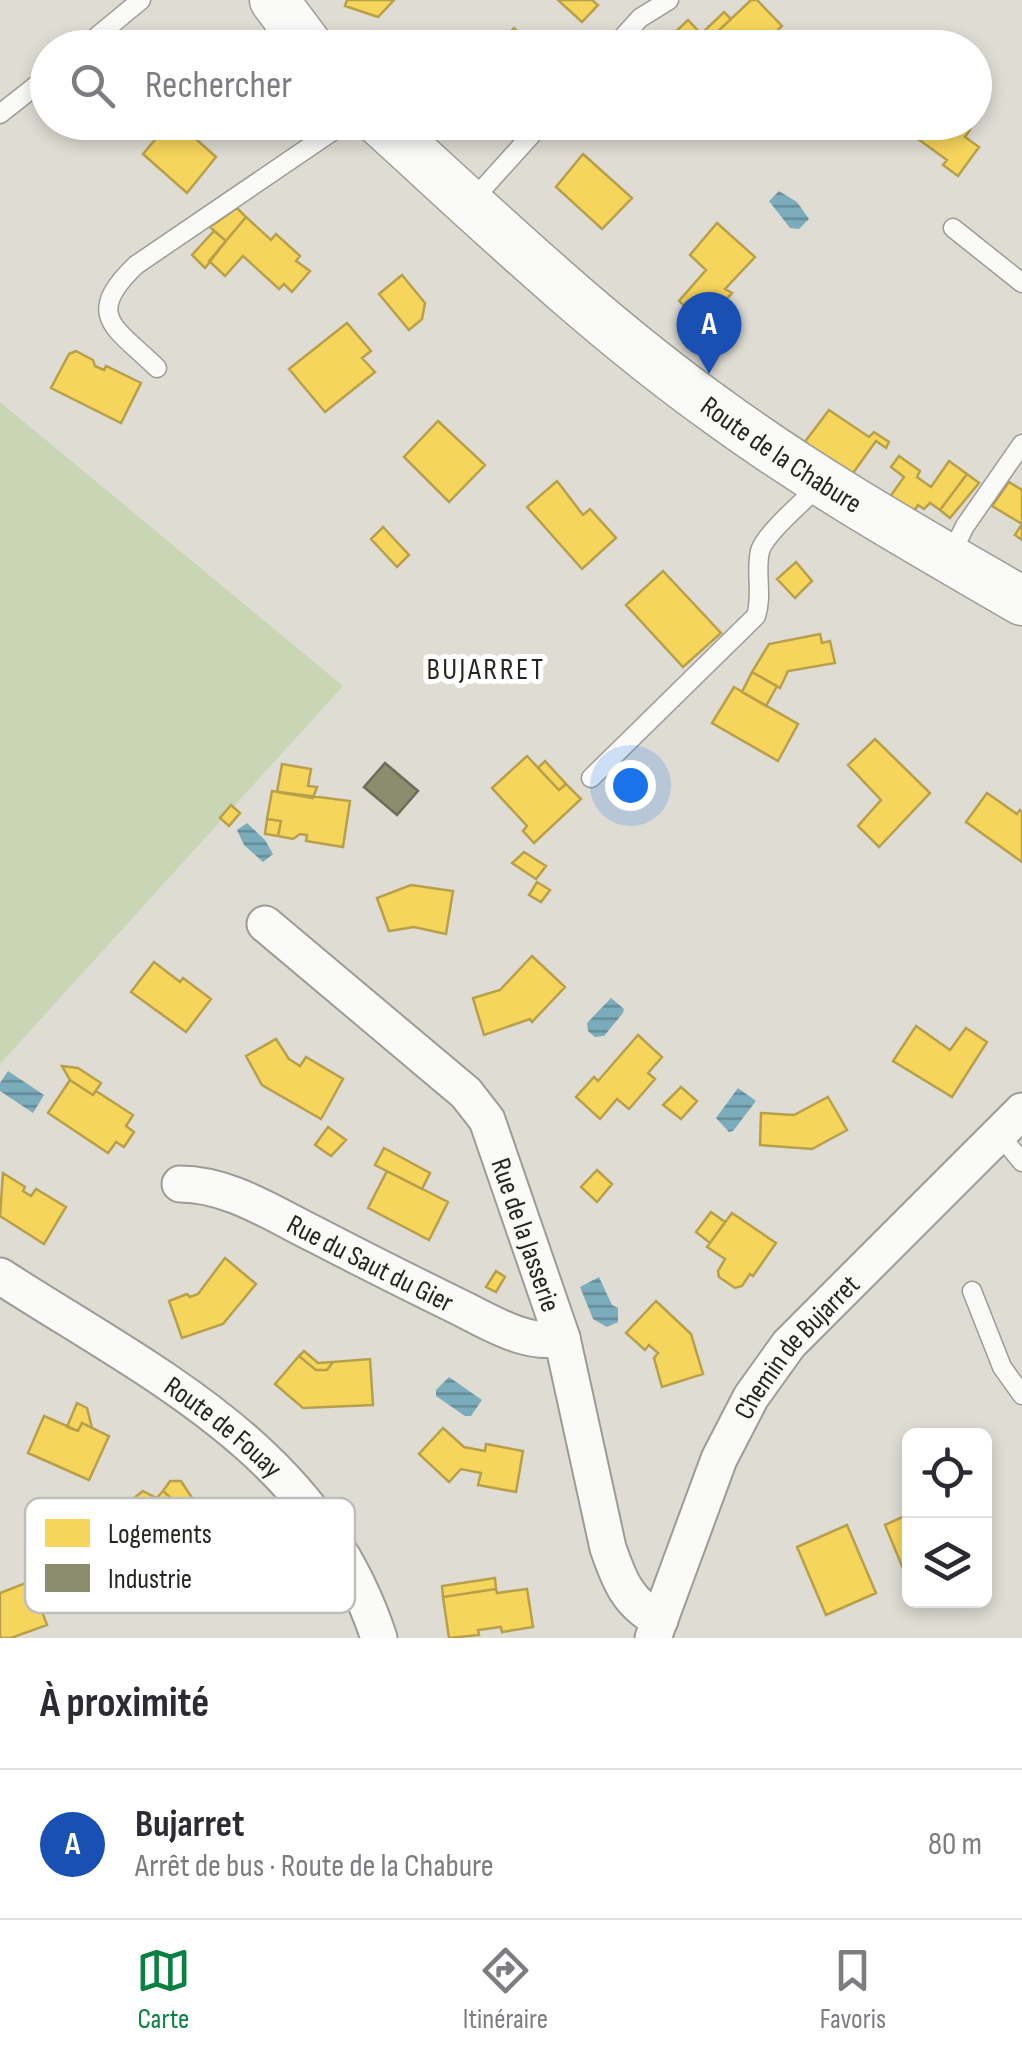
<!DOCTYPE html>
<html lang="fr">
<meta charset="utf-8">
<style>
body{margin:0;font-family:"Sofia Sans Condensed",sans-serif;background:#f7f7f7;color:#2b2b33}
.controls{position:absolute;right:30px;bottom:30px;display:grid;overflow:hidden;border-radius:15px;box-shadow:0 5px 15px #0003}
.controls button{width:90px;height:90px;display:grid;place-items:center;padding:0;border:0;border-bottom:2px solid #e1e1e2;background:#fff;color:#2b2b33;font:50px sans-serif}
.you{position:absolute;left:630px;top:785px;width:35px;height:35px;margin:-25px;border:8px solid #fff;border-radius:50%;background:#1a73e8;box-shadow:0 0 0 15px #1a73e833}
.badge{display:grid;place-items:center;width:65px;height:65px;border-radius:50%;background:#0b8043;color:#fff;font-size:32px;font-weight:700}
.pin{position:absolute;translate:-50% -82px;filter:drop-shadow(0 2px 5px #0008)}
.pin::after{content:'';position:absolute;top:52px;width:35px;height:30px;background:inherit;clip-path:polygon(0 0,100% 0,50% 100%)}
.list{margin:0;padding:0;list-style:none}
h2{display:flex;justify-content:space-between;align-items:center;height:130px;margin:0;padding:0 40px;font-size:42px}
h2 small{font-size:32px;font-weight:400;color:#7c7c81}
.list li{display:grid;grid-template-columns:65px 1fr auto;gap:30px;align-items:center;box-sizing:border-box;height:150px;padding:0 40px;border-top:2px solid #e1e1e2}
.list b{display:block;font-size:38px;white-space:nowrap}
.list p{margin:0;font-size:32px;white-space:nowrap;color:#7c7c81}
.list em{font-size:32px;font-style:normal;color:#7c7c81}
.icon{flex:none;width:55px;height:55px;fill:none;stroke:currentColor;stroke-width:2;stroke-linecap:round;stroke-linejoin:round}
.map{position:relative;flex:none;width:1022px;height:1638px;overflow:hidden}
.search{position:absolute;background:#fff;box-shadow:0 5px 15px #0003;left:30px;right:30px;top:30px;height:110px;display:flex;align-items:center;gap:25px;box-sizing:border-box;padding:0 35px;border-radius:55px;color:#7c7c81;font-size:38px}
.sheet{height:280px;background:#fff}
nav{display:flex;justify-content:space-around;align-items:center;box-sizing:border-box;height:140px;border-top:2px solid #e1e1e2;background:#fff;font-size:28px;color:#7c7c81}
nav a{display:grid;justify-items:center;gap:5px}
nav .on{color:#0b8043}
.map>svg:first-child{display:block}
</style>
<div class="map">
<svg width="1022" height="1638" viewBox="0 0 1022 1638">
<defs>
<pattern id="water-rules" width="6" height="5" patternUnits="userSpaceOnUse" patternTransform="scale(2.5)"><rect width="6" height="5" fill="#7bacbc"/><path d="M0 2.5h6" fill="none" stroke="#658c98"/></pattern>
</defs>
<rect width="100%" height="100%" fill="#dfdcd4"/>
<path fill="#c8d6b5" d="M0,402L343,686L0,1064Z"/>
<path fill="url(#water-rules)" d="M779,191L797,202L809,219L799,229L790,228L769,201Z
M247,823L265,840L273,854L263,862L244,845L237,830Z
M611,998L624,1009L623,1013L604,1036L595,1037L588,1031L587,1023Z
M8,1071L44,1095L33,1113L0,1091V1083Z
M738,1088L756,1101L733,1131L729,1132L716,1118Z
M599,1277L612,1305L618,1308V1322L607,1327L593,1319L580,1287Z
M449,1377L482,1400L471,1416H465L436,1396V1390Z"/>
<path fill="#f6d55c" stroke="#b8a04a" stroke-width="2.5" d="M347,0H394L378,17L345,6Z
M558,0H592L598,5L582,22Z
M751,0H757L782,26L760,48H680L670,37L688,20L704,37H712Z
M724,12L731,19L712,37H704L701,34Z
M514,28L536,48H496Z
M170,122H177L216,157L187,193L143,154Z
M930,122H964L971,128L965,137L979,147L958,176L943,165L947,160L918,139Z
M583,154L632,198L602,229L556,187Z
M237,208L246,217L226,241L210,227Z
M246,217L271,240L276,234L300,256L296,261L310,271L292,292L284,284L279,289L243,256L225,276L209,261Z
M717,223L755,257L725,289L732,293L704,324L679,301L706,270L690,255Z
M214,231L226,241L205,268L192,255Z
M402,275L425,303L422,319L409,330L379,294Z
M347,323L371,351L362,358L375,372L325,412L289,369Z
M76,351L93,360L95,366L104,370L106,366L141,383L121,423L51,388L69,354Z
M829,410L869,437L874,432L889,442L886,448L876,441L848,480L798,451Z
M438,421L485,465L449,502L404,457Z
M899,456L920,471L917,477L931,487L949,461L967,474L940,510L930,503L924,509L918,505L909,519L885,504L904,477L891,467Z
M967,474L979,483L950,518L940,510Z
M557,481L583,515L590,509L616,538L582,569L527,507Z
M1009,482L1022,490V540L1015,535L1022,524L992,506Z
M383,527L409,555L397,567L371,539Z
M796,562L812,581L795,598L777,579Z
M663,571L721,633L683,667L626,605Z
M820,634L822,643L830,641L835,663L788,671L780,688L752,672L769,644Z
M752,672L777,686L766,706L742,692Z
M734,687L798,724L778,761L712,723Z
M875,739L930,793L879,847L858,826L881,800L848,765Z
M527,756L559,790L566,784L581,799L534,843L523,831L527,826L492,788Z
M545,761L566,784L559,790L538,768Z
M282,764L311,769L308,786L317,787L313,798L277,792Z
M272,791L350,801L343,847L306,841L307,835L300,834L293,839L278,836L281,821L267,819Z
M987,793L1017,814L1020,810L1022,812V862L966,822Z
M231,805L240,813L229,826L220,818Z
M267,819L281,821L278,836L265,834Z
M524,852L546,866L536,879L512,863Z
M537,882L550,890L541,902L529,895Z
M411,885L453,891L446,934L414,927L389,931L377,898Z
M532,956L565,987L532,1022L530,1019L484,1035L473,998L500,990Z
M154,962L180,982L183,978L211,999L186,1032L131,992Z
M916,1026L950,1050L966,1028L987,1042L952,1097L893,1061Z
M638,1035L662,1057L648,1073L655,1079L629,1109L617,1099L600,1119L576,1097L594,1077L598,1081Z
M276,1039L289,1059L300,1066L306,1057L343,1079L321,1119L262,1085L246,1056Z
M62,1066L78,1068L101,1083L93,1095L70,1080Z
M70,1080L93,1095L96,1091L133,1115L126,1126L134,1132L124,1147L116,1142L108,1153L48,1113Z
M681,1087L697,1101L681,1119L663,1105Z
M828,1097L847,1130L812,1149L760,1145L761,1113L794,1115Z
M328,1127L346,1140L331,1156L315,1145Z
M384,1148L430,1173L422,1189L375,1165Z
M597,1170L612,1184L597,1202L581,1187Z
M387,1171L448,1202L429,1240L368,1208Z
M3,1173L25,1187L23,1191L31,1196L36,1189L66,1207L44,1244L0,1216Z
M711,1212L725,1222L710,1243L696,1232Z
M732,1213L776,1243L753,1276L750,1274L742,1286L735,1288L719,1277L718,1271L725,1259L707,1247Z
M225,1258L256,1284L223,1324L182,1338L169,1301L187,1294L190,1297L198,1294Z
M496,1271L505,1277L496,1292L486,1287Z
M656,1301L691,1334L703,1374L662,1387L654,1358L658,1353L649,1345L645,1350L626,1333Z
M304,1351L318,1363L333,1362L327,1370H316L299,1356Z
M299,1356L316,1370H327L333,1362L370,1359L373,1405L303,1408L275,1384Z
M77,1403L87,1408L92,1428L82,1423L78,1431L67,1427Z
M44,1416L78,1431L82,1423L109,1436L89,1480L28,1453Z
M443,1428L464,1447L485,1451L486,1444L523,1451L516,1492L478,1485L481,1473L461,1469L449,1482L419,1454Z
M170,1481H181L194,1501L186,1511L163,1491Z
M143,1491L156,1498L141,1516L133,1509V1503L134,1498Z
M163,1491L186,1511L194,1501L217,1521L180,1564L133,1525Z
M907,1515L910,1569L904,1571L885,1525Z
M847,1525L876,1593L826,1615L797,1547Z
M495,1578L496,1589L443,1597L442,1586Z
M31,1581L47,1625L11,1638H0V1593Z
M496,1589L497,1593L527,1589L533,1627L502,1632L501,1627L478,1630L479,1635L449,1638L443,1597Z"/>
<path fill="#8c8c6e" stroke="#6e6d57" stroke-width="2.5" d="M385,763L418,791L397,815L364,787Z"/>
<g fill="none" stroke-linecap="round" stroke-linejoin="round">
<defs>
<path id="lane" d="M83,48L141,0
M613,48L640,18L669,0
M0,114L48,76
M470,203L543,122
M953,228L1022,283
M157,368C115,327 83,316 136,265L346,122
M949,558L965,526L1022,444
M591,778L756,616C763,595 755,572 760,551C766,532 805,501 820,484
M999,1134L1022,1162
M972,1291L1002,1367L1022,1395"/>
<g id="street">
<path id="s1" d="M265,924L466,1093L487,1120L562,1338L608,1548C619,1580 628,1604 660,1620"/>
<path id="s2" d="M180,1184C229,1184 273,1214 316,1235C364,1260 412,1284 461,1308C491,1323 528,1346 562,1338"/>
<path id="s3" d="M0,1276C155,1376 317,1450 379,1638"/>
<path id="s4" d="M653,1638L719,1459L751,1397L789,1344L1022,1111"/>
</g>
<g id="secondary">
<path d="M274,0L310,48"/>
<path id="s5" d="M380,122C490,222 599,327 720,413C816,483 919,541 1022,601"/>
</g>
</defs>
<use href="#lane" stroke="#9d9b95" stroke-width="21"/>
<use href="#street" stroke="#9d9b95" stroke-width="39"/>
<use href="#secondary" stroke="#9d9b95" stroke-width="51"/>
<use href="#lane" stroke="#fafaf9" stroke-width="18"/>
<use href="#street" stroke="#fafaf9" stroke-width="35"/>
<use href="#secondary" stroke="#fafaf9" stroke-width="48"/>
</g>
<g text-anchor="middle" stroke-width="10" stroke-linejoin="round" paint-order="stroke">
<g font-size="28" fill="#272520" stroke="#fff">
<text dy="10" stroke="none"><textPath href="#s5" startOffset="522">Route de la Chabure</textPath></text>
<text dy="10" stroke="none"><textPath href="#s1" startOffset="418">Rue de la Jasserie</textPath></text>
<text dy="10" stroke="none"><textPath href="#s2" startOffset="208">Rue du Saut du Gier</textPath></text>
<text dy="10" stroke="none"><textPath href="#s4" startOffset="328">Chemin de Bujarret</textPath></text>
<text dy="10" stroke="none"><textPath href="#s3" startOffset="270">Route de Fouay</textPath></text>
</g>
<g font-size="30" letter-spacing="2.5" fill="#272520" stroke="#fff">
<text x="486" y="679">BUJARRET</text>
</g>
</g>
<rect x="25" y="1498" width="330" height="115" rx="15" fill="#fff" stroke="#bebebc" stroke-width="2.5"/>
<rect x="45" y="1519" width="45" height="28" fill="#f6d55c"/>
<rect x="45" y="1564" width="45" height="28" fill="#8c8c6e"/>
<g font-size="28" fill="#272520">
<text x="108" y="1543">Logements</text>
<text x="108" y="1588">Industrie</text>
</g>
</svg>
<div class="controls">
<button><svg class="icon" aria-label="locate" viewBox="0 0 24 24"><circle cx="12" cy="12" r="6"/><path d="M12 2v4M12 18v4M2 12h4M18 12h4"/></svg></button>
<button><svg class="icon" aria-label="layers" viewBox="0 0 24 24"><path d="M12 4l9 5-9 5-9-5zM3 14l9 5 9-5"/></svg></button>
</div>
<div class="you"></div>
<div class="pin badge" style="left:709px;top:374px;background:#1a4fb4">A</div>
<div class="search"><svg class="icon" aria-label="search" viewBox="0 0 24 24"><circle cx="10" cy="10" r="6"/><path d="M15 15l6 6"/></svg>Rechercher</div>
</div>
<section class="sheet">
<h2>À proximité<small></small></h2>
<ul class="list">
<li><span class="badge" style="background:#1a4fb4">A</span><div><b>Bujarret</b><p>Arrêt de bus · Route de la Chabure</p></div><em>80 m</em></li>
</ul>
</section>
<nav>
<a class="on"><svg class="icon" aria-label="map" viewBox="0 0 24 24"><path d="M3 6l6-2 6 2 6-2v14l-6 2-6-2-6 2zM9 4v14M15 6v14"/></svg>Carte</a>
<a><svg class="icon" aria-label="directions" viewBox="0 0 24 24"><path d="M12 3l9 9-9 9-9-9zM9 14v-3h6M13 9l2 2-2 2"/></svg>Itinéraire</a>
<a><svg class="icon" aria-label="saved" viewBox="0 0 24 24"><path d="M7 4h10v16l-5-4-5 4z"/></svg>Favoris</a>
</nav>
